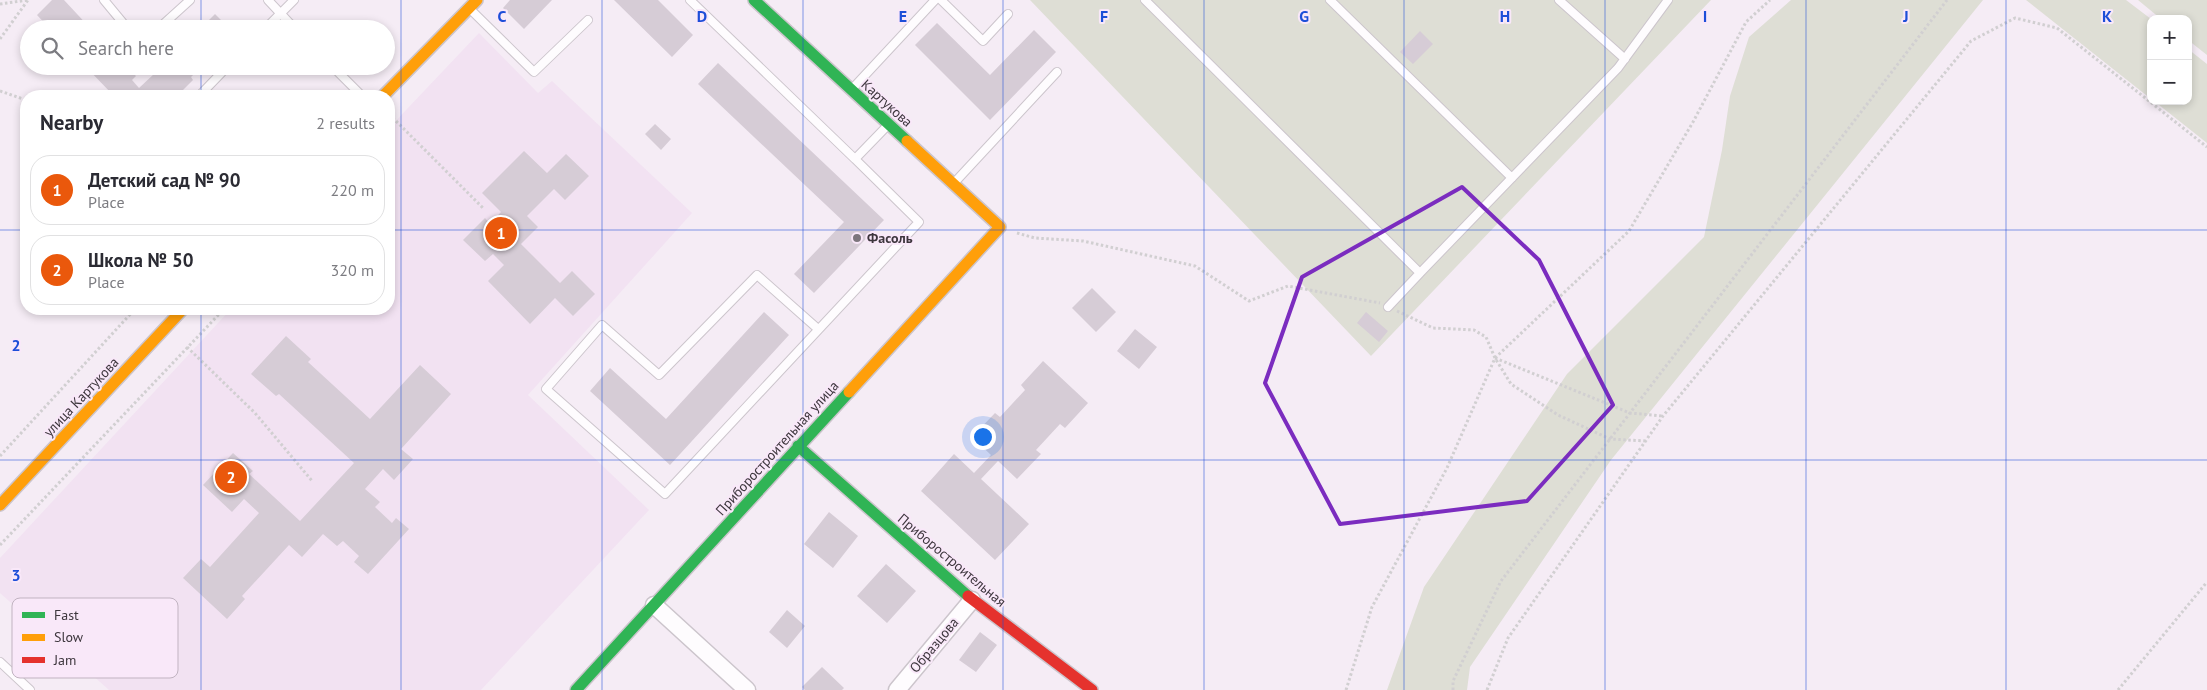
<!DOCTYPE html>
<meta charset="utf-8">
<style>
body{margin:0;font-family:"PT Sans",sans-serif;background:#f7f7f7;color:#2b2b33}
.controls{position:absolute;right:15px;top:15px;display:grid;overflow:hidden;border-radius:10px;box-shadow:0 2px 8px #0003}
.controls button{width:45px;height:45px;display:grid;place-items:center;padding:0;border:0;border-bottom:1px solid #e1e1e2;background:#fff;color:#2b2b33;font:25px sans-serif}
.you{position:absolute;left:982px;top:436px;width:18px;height:18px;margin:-12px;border:4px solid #fff;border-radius:50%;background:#1a73e8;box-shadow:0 0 0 8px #1a73e833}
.badge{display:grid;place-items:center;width:32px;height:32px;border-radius:50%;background:#ea580c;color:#fff;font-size:16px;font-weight:700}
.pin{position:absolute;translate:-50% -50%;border:2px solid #fff;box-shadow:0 1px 5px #0006}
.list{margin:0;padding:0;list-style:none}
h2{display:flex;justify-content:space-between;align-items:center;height:65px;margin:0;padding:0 20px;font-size:21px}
h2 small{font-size:16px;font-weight:400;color:#7c7c81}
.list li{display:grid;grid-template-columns:32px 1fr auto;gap:15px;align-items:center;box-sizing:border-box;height:70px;margin:0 10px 10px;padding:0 10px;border:1px solid #e1e1e2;border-radius:20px}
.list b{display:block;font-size:19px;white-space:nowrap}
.list p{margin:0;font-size:16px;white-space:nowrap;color:#7c7c81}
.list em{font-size:16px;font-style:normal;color:#7c7c81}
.icon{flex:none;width:28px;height:28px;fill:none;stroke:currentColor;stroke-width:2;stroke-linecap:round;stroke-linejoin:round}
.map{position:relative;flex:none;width:2207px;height:690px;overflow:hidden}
.search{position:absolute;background:#fff;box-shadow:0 2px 8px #0003;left:20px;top:20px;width:375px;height:55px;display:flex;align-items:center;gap:12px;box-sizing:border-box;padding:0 18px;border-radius:28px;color:#7c7c81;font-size:19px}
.panel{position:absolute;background:#fff;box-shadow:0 2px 8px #0003;left:20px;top:90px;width:375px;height:225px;border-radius:20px}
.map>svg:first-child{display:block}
</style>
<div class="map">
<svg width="2207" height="690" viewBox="0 0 2207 690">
<rect width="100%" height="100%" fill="#f5ecf5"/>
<path fill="#f2e2f2" d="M479,33L538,93L552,81L692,213L528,395L649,510L481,690H109L0,593V558L231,309H389V128Z"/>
<path fill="#deded5" d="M1030,0H1711L1371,356Z
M1791,0H1983L1611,460L1470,667L1467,690H1387L1424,587L1567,374L1704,237L1722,150L1730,96L1749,37Z
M2026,0H2126L2151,19V99Z
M2138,0H2207V55L2188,40V19H2161Z
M2188,49L2207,64V143L2154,101H2188Z"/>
<path fill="#d6ccd6" d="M52,0H64L91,29H50L37,15Z
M510,0H552L524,29L503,8Z
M614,0H658L693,35L672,57Z
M215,14L230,29H200Z
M937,23L990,75L1034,30L1056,52L990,120L915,45Z
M1420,31L1433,44L1413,64L1400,52Z
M718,63L884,220L814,293L794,274L844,222L698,84Z
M85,66H126L136,76L132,80L139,88L154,74L151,71L156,66H202L191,77L193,80L177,96H114Z
M655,124L671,139L661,150L645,134Z
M524,151L547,173L566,154L589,176L565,200L554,189L527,216L538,227L521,244L560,283L572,271L595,294L573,316L555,298L530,324L488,281L504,265L493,254L485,261L463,240L485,218L490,224L501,212L482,193Z
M1092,288L1116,312L1096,332L1072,308Z
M764,312L789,335L670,465L590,391L610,368L666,419Z
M1366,312L1388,331L1379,342L1357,323Z
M1135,329L1157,347L1139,369L1117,351Z
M286,336L311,359L308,362L370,419L420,365L451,394L401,449L413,459L394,480L383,469L365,489L380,502L375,507L392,523L396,518L409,529L368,574L354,562L359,556L343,541L337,546L323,534L302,557L289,545L242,596L245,599L227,619L183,578L201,559L210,567L259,513L244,499L232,512L203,485L233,453L253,471L249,474L300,521L354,463L279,394L276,396L251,374Z
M1043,361L1088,403L1065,428L1060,424L1036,450L1041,454L1017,479L998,461L981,479L1029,524L995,560L921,491L954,454L974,473L991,455L972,437L995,413L1000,417L1025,390L1021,385Z
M829,512L858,536L833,568L804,544Z
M886,564L916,591L887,623L857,596Z
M787,610L805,626L787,648L769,632Z
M980,632L997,645L976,672L959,660Z
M822,667L844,688L842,690H805L802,687Z"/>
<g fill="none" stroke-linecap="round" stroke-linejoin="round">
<defs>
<path id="lane" d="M104,0L128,29
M268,0L295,29
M690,0L855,159
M941,0L983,41L1008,14
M1145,0L1420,273L1388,307
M1330,0L1512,178
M1559,0L1625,59
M471,10L534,72L588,20
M158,29L190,0
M265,29L294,0
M332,66L362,96
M853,88L935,0
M199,96L228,66
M955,182L1057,72
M1420,273L1618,68L1668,0
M818,329L757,275L659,375L602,325L546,389L665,494L919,222L855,159L888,125
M0,662L30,690"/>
<path id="street" d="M654,605L747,690
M897,690L972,600"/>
<path id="fast" d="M754,0L907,141
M798,446L968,596
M576,690L849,392"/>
<path id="slow" d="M383,96L477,0
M849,392L1000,227L907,141
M0,505L183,309"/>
<path id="jam" d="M968,596L1092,690"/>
</defs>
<use href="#lane" stroke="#ccc5cc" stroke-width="10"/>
<use href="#street" stroke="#ccc5cc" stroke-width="19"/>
<use href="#fast" stroke="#ccc5cc" stroke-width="14"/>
<use href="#slow" stroke="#ccc5cc" stroke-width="14"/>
<use href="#jam" stroke="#ccc5cc" stroke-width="14"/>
<path stroke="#d1cfd1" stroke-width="3" stroke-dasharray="2.5 2.5" stroke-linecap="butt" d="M0,4L28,0
M0,39L28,0
M0,91L26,100
M389,114L483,208
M1017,233L1035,238L1083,241L1195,266L1249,301L1288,286L1380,303
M1397,311L1433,328L1474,330L1486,337L1495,358L1511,384L1558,415L1610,439L1646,441
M187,347L255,413L313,482
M1495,358L1630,413L1663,416
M0,456L135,309
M0,545L224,309
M1346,690L1372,607L1447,468L1495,358L1629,231L1693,122L1746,22L1770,0
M1453,690V681L1501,581L1947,0
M1487,690L1508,638L1663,416L1971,41L2015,18L2057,28L2207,147
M2118,690L2207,582"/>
<use href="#lane" stroke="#fefcfe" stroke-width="8"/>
<use href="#street" stroke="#fefcfe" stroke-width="16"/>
<use href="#fast" stroke="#30b455" stroke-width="11"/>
<use href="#slow" stroke="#ff9f0a" stroke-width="11"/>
<use href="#jam" stroke="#e5322d" stroke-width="11"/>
</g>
<path fill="none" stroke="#7b2cbf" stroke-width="4" stroke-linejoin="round" d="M1462,187L1539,260L1613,405L1527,501L1340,524L1265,383L1302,277Z"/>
<path fill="none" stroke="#1d4ed8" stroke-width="1" stroke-opacity="0.55" d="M201,0V29M401,0V690M602,0V690M803,0V690M1003,0V690M1204,0V690M1404,0V690M1605,0V690M1806,0V690M2006,0V690M201,66V96M0,230H26M389,230H2207M201,309V690M0,460H2207"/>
<circle fill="#7d767d" stroke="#f9e8f9" stroke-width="2" cx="857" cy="238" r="5"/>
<g text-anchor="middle" stroke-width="4" stroke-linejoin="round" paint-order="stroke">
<g font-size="14" fill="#3d363d" stroke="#f9e8f9">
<text transform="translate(887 103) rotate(42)" y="5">Картукова</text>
<text transform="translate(81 397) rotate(-47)" y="5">улица Картукова</text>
<text transform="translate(777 448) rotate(-48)" y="5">Приборостроительная улица</text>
<text transform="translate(952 560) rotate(40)" y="5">Приборостроительная</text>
<text transform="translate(934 645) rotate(-50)" y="5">Образцова</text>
</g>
<g font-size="14" font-weight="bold" fill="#3d363d" stroke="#f9e8f9" text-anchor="start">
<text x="867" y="243">Фасоль</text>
</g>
</g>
<rect x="12" y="598" width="166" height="80" rx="8" fill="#f9e8f9" stroke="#c1b3c1" stroke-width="1"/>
<rect x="22" y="612" width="23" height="6" fill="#30b455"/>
<rect x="22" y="634" width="23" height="7" fill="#ff9f0a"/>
<rect x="22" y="657" width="23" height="6" fill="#e5322d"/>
<g font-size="14" fill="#3d363d">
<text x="54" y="620">Fast</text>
<text x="54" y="642">Slow</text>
<text x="54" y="665">Jam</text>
</g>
<g font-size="16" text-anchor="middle" font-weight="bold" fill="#1d4ed8" stroke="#f9e8f9" stroke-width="4" stroke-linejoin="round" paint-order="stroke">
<text x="502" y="22">C</text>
<text x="702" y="22">D</text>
<text x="903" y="22">E</text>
<text x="1104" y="22">F</text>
<text x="1304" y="22">G</text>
<text x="1505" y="22">H</text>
<text x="1705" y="22">I</text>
<text x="1906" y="22">J</text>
<text x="2107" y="22">K</text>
<text x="16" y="351">2</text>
<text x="16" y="581">3</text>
</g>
</svg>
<div class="controls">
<button>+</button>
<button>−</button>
</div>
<div class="you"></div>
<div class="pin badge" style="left:501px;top:233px">1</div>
<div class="pin badge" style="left:231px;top:477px">2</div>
<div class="search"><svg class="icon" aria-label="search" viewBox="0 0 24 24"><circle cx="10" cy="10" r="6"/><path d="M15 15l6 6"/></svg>Search here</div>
<section class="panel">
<h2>Nearby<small>2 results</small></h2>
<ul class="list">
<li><span class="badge">1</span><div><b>Детский сад № 90</b><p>Place</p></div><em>220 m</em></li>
<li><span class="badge">2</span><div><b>Школа № 50</b><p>Place</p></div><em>320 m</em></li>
</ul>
</section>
</div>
